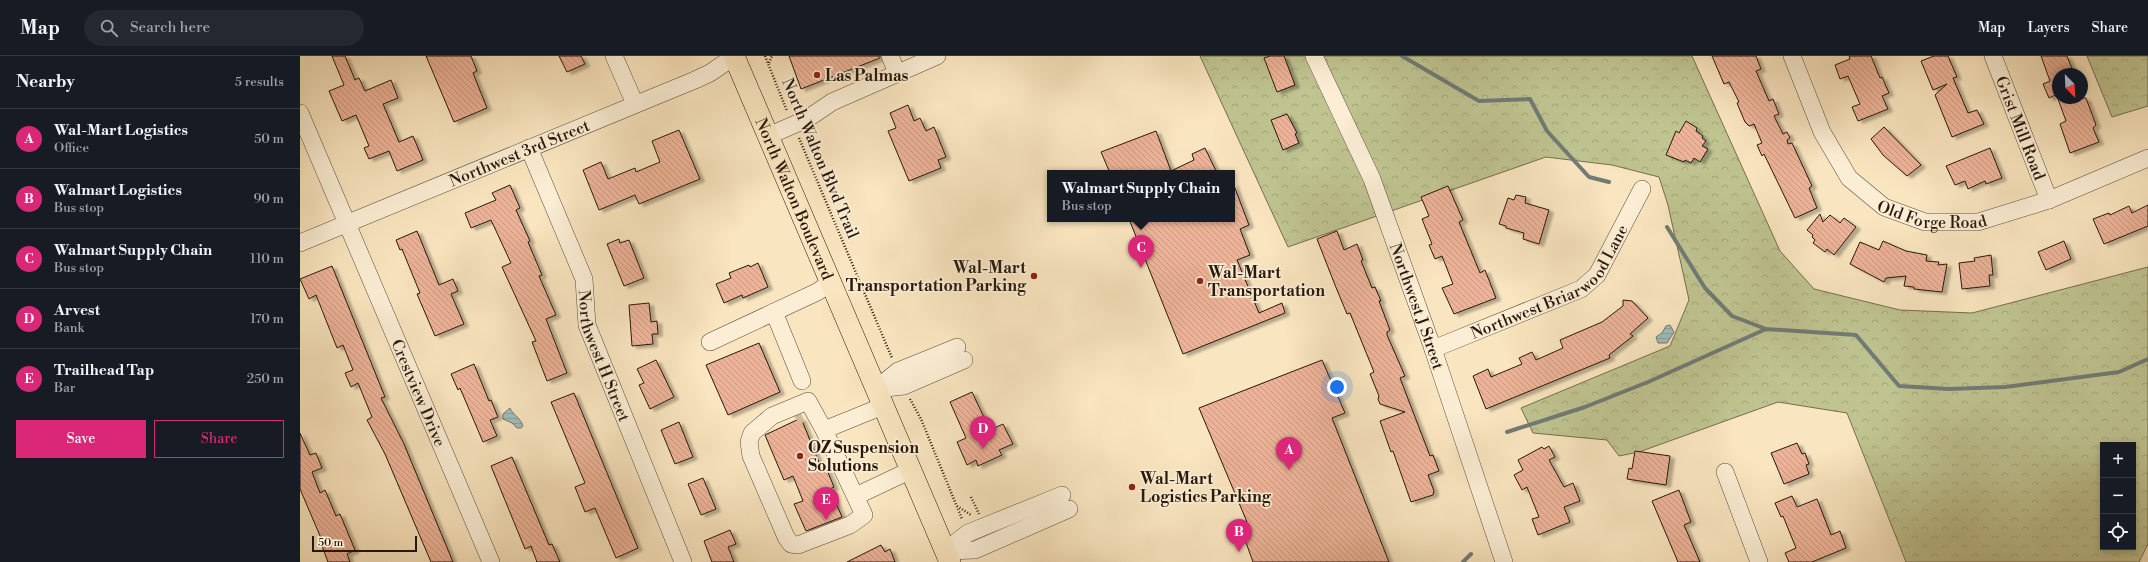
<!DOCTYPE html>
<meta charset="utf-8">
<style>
body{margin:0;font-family:"Libre Bodoni",serif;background:#242831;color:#f1f3f6}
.controls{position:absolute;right:12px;bottom:12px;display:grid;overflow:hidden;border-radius:0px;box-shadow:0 2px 6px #0003}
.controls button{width:36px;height:36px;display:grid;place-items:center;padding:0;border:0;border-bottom:1px solid #363941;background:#171b24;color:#f1f3f6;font:20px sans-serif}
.compass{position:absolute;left:1752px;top:12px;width:36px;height:36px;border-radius:50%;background:#171b24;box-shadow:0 2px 6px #0003;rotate:156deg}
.scale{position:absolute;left:12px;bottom:10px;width:105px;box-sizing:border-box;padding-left:4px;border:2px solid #28180c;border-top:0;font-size:11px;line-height:14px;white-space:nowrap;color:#28180c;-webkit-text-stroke:3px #fbeed5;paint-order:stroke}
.you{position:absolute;left:1037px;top:331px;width:14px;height:14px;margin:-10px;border:3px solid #fff;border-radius:50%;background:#1a73e8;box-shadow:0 0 0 6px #1a73e833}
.badge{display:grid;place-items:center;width:26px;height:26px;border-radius:50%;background:#db2777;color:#fff;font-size:13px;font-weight:700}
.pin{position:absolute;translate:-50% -33px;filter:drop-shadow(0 1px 2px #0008)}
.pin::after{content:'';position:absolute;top:21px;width:14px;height:12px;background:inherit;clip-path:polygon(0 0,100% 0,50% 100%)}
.popup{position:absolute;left:747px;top:114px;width:188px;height:52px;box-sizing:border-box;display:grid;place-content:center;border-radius:0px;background:#171b24;filter:drop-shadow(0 1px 3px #0005);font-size:13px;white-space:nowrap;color:#9ea1a6}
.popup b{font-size:15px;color:#f1f3f6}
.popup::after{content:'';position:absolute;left:50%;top:100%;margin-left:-8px;border:8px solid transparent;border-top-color:#171b24}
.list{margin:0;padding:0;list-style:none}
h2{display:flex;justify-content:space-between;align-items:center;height:52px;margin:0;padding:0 16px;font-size:17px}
h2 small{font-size:13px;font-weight:400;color:#9ea1a6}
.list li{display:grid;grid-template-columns:26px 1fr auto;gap:12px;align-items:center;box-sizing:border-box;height:60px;padding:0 16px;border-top:1px solid #363941}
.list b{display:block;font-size:15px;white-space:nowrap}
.list p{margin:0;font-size:13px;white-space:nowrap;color:#9ea1a6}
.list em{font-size:13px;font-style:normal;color:#9ea1a6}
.actions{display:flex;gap:8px;padding:12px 16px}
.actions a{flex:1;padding:9px 0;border:1px solid #db2777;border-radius:0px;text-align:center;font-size:14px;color:#db2777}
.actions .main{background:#db2777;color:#fff}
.icon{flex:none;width:22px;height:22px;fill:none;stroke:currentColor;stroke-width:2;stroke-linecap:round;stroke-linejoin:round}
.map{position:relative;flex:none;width:1848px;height:506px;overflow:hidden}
header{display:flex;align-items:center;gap:24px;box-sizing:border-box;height:56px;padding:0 20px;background:#171b24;border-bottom:1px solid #363941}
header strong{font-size:19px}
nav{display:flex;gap:22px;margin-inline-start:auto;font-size:14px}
.search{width:280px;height:36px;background:#242831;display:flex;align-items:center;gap:10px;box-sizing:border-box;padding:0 14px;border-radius:22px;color:#9ea1a6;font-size:15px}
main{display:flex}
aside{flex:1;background:#171b24}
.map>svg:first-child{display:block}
</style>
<header>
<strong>Map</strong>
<div class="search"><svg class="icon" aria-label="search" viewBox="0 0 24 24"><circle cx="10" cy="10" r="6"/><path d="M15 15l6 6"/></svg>Search here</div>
<nav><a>Map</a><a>Layers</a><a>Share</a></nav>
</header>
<main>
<aside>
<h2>Nearby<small>5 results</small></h2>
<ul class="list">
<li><span class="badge">A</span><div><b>Wal-Mart Logistics</b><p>Office</p></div><em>50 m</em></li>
<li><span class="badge">B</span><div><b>Walmart Logistics</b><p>Bus stop</p></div><em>90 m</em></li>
<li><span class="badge">C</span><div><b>Walmart Supply Chain</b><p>Bus stop</p></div><em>110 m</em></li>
<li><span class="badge">D</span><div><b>Arvest</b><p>Bank</p></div><em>170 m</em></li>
<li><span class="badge">E</span><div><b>Trailhead Tap</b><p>Bar</p></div><em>250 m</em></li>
</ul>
<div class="actions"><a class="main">Save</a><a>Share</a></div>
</aside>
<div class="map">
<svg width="1848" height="506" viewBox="0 0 1848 506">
<defs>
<pattern id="forest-crowns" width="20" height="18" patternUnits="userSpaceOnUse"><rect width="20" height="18" fill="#bfc491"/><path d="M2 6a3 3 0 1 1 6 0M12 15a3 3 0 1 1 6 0" fill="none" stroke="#a4a87c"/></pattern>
<pattern id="water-rules" width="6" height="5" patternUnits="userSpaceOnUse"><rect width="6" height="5" fill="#a1bdbb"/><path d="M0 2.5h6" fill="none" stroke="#8ba2a0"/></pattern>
<pattern id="building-back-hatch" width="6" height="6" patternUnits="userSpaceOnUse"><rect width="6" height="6" fill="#edb398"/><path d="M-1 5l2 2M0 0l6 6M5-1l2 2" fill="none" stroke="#cb9982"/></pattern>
<filter id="shadow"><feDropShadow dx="4.5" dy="2.5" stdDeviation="1" flood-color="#0004"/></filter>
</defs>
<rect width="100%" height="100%" fill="#f9e5bf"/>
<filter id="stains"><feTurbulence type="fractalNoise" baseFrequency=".005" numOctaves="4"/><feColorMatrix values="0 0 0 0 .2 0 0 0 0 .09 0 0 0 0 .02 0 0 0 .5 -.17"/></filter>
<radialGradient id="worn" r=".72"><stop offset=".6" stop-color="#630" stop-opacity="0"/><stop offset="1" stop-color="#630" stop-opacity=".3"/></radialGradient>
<path fill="url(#forest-crowns)" stroke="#746e4e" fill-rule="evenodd" d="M900,0H1392L1480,195L1514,233L1600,254L1672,257L1848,211V488L1839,506H1606L1547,357L1478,346L1339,396L1319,400L1307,384L1233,377L1221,352L1370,290L1389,244L1368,149L1359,121L1312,109L1246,101L988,191ZM1803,389H1833V491H1803Z
M1787,0H1848V50L1812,61Z"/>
<path fill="url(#water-rules)" stroke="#717b75" d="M1370,269L1374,276L1367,287H1358L1356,281L1362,277L1366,270Z
M210,352C212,358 220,361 223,370L221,372H217L212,367L203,363V358Z"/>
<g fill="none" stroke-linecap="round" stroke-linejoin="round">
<path stroke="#717b75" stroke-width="4" d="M1102,0L1179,45L1230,43L1247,75L1289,121L1309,126
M1367,171L1405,232L1432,260L1466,273
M1207,376L1285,351L1348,326L1466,273L1556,279L1599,330L1649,333L1705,331L1819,316L1848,303
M1163,506L1171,498"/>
</g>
<path fill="url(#building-back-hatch)" stroke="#28180c" filter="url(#shadow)" d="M32,0H45L55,24L59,22L65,35L91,24L98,42L83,48L99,86L113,80L123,104L97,115L89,95L69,103L64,92L69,90L56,59L42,65L29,35L44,29Z
M126,0H171L177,15L173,17L187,52L154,66Z
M259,0H281L285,8L267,16Z
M489,0H580V2L501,33Z
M970,0H984L995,29L977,36L964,2Z
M1412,0H1456L1461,13L1456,15L1469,45L1473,43L1479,58L1474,60L1483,78L1487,76L1490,82L1487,84L1488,88L1492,87L1512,130L1509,132L1517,152L1495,162L1464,98L1462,100L1457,89L1462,87L1454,68L1449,70L1445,66L1437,47L1439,46L1429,26L1424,28Z
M1549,0H1571L1580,22L1582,21L1589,37L1582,40L1588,53L1558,65L1552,51L1560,48L1548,20L1540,23L1535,9L1550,3Z
M1634,0H1648L1657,21L1653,22L1668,57L1677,54L1684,68L1652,81L1635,39L1647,28L1633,34L1621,5Z
M1741,0H1767L1774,18H1758V42H1786L1796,69L1793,72L1799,86L1770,97L1760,68L1766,65L1758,43L1755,39L1749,42L1743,28L1750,25Z
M608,49L614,65L620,62L626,75L634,71L646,101L638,104L641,112L609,125L588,75L596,72L590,57Z
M987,58L997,77L995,78L999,87L983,94L971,64Z
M1386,65L1397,72L1396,75L1403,80L1402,82L1406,85L1402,90L1408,93L1400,106L1394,102L1391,107L1385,104L1384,106L1366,99L1376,75L1379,77Z
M1584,71L1621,109L1607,120L1583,99L1571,83Z
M379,74L400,123L339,148L335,139L299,154L283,114L301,106L308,123L335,112L336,116L360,106L352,85Z
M856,75L871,115L894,104L892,98L905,92L917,117H810L801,96Z
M1690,92L1702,122L1686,128L1685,125L1668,133L1665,125L1655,129L1646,110Z
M933,127L949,169L940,173L950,199L937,204L959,257L982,247L985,257L883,298L829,163H932Z
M210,129L220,152L216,154L230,185L228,186L242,219L239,220L256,259L246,263L267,317L247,325L232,286L236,285L202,211L211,207L191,164L171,172L165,157L196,144L192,137Z
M1148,130L1163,164L1159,166L1180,217L1185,214L1196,242L1154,258L1142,232L1153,228L1142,200L1135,203L1129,189L1132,188L1122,163L1129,160L1121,141Z
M1216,139L1226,141L1225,147L1249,154L1239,188L1223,183L1224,177L1206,172V170L1199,168L1208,142L1214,144Z
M1848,149V170L1804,188L1793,163L1809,157L1810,159L1829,150L1832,157Z
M1520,158L1523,166L1530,159L1540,167L1544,162L1556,171L1534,199L1527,193L1525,196L1513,187L1515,184L1512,181L1513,179L1507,174Z
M117,175L139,229L153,223L158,235L151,238L164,268L135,280L117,238L120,237L102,193L100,194L96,184Z
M1037,175L1044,194L1057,188L1063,204L1061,205L1072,232L1075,231L1081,245H1079L1090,274L1087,276V279L1105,320L1100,322L1130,400L1133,399L1139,415L1128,419L1134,435L1133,439L1111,446L1093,395L1091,396L1080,365L1105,356L1080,348L1078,343L1079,340L1070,318L1074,316L1050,257L1047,258L1035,229L1017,183Z
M319,183L320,187L329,184L344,222L324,230L307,188Z
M1583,185L1606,195L1627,199L1626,205L1639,206L1638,209L1647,208L1642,236L1614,233V231L1604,230L1606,220L1586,222L1584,226L1550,208L1560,186L1579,194Z
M1764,185L1771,203L1746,214L1738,196Z
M1691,199L1693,219H1689L1690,230L1662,233L1659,207L1675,205L1674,202Z
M458,207L468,231L443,242L442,239L424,247L416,228L431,222L429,217L449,209L450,211Z
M32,210L85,341L81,342L104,388L153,506H131L85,398L67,364L72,361L58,327L51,331L45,317L53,314L43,289L37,292L16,239L9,243L0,223Z
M1323,244L1332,245L1348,262L1330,278L1333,280L1309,299L1310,302L1186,353L1173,320L1188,313L1191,321L1222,308L1219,302L1232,296L1236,304L1263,292L1260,284L1302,266L1323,250Z
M349,247L351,266L357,265L358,278H352L353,288L332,290L329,249Z
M459,287L480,336L428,359L406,309Z
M356,304L374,341L350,353L339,329L344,327L337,313Z
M1022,304L1045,357L1032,362L1089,506H953L940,470L947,466L899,352Z
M174,308L189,345L191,344L198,361L190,364L197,380L183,386L160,332L158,334L151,318Z
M672,336L690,374L703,368L713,388L699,394L702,399L678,410L676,404L667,409L657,386L666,382L650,346Z
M274,337L338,492L316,502L295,452L285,456L275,431L285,427L251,346Z
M501,362L520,409L524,407L534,431L530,433L542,461L506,475L494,448L503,445L493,420L484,424L465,379Z
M379,366L393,401L375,408L361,374Z
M0,377L10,399L16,397L22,412L12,416L20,437L25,434L36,460L40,458L55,494L47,498L50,506H28L22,490L24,489L0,433Z
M1497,387L1502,398L1505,397L1509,408L1506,409L1509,418L1484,428L1471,397Z
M1249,390L1255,401L1249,404L1264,431L1273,427L1280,445L1264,451L1270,466L1238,479L1232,463L1239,461L1227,431L1222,434L1214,419L1223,414L1218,404L1242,391L1244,393Z
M1335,395L1370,400L1366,429L1327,423L1329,412L1332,413Z
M212,401L249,489L252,488L260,506H237L231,490L225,493L191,410Z
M403,422L416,453L401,459L388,428Z
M1379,434L1391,466L1384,469L1400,506H1378L1352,445Z
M1492,440L1497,451L1517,443L1531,479L1540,475L1546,492L1512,506H1489L1485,497L1496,492L1483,460L1481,461L1475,447Z
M430,474L436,488L428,491L434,506H412L404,485Z
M581,489L585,496L590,493L595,506H547Z"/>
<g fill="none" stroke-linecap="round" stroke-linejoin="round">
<path stroke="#cfbc9b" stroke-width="17" stroke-dasharray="17 8" stroke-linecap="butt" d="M495,361L501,358"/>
<defs>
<g id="minor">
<path d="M314,0L335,48"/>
<path d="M590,0L597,17"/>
<path id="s1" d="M1014,0L1072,123L1133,293L1204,506"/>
<path id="s2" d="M1492,0L1522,76L1549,122L1584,151L1625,166H1678L1749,144L1848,102"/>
<path id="s3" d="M1693,0L1749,144"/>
<path id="s4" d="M0,57L191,506"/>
<path d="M468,80L507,63L532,46L637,0"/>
<path id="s5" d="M229,92L284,223L287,269L383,506"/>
<path id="s6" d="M0,187L395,24L410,17L435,0"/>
<path d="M474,256L502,325"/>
<path d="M410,286L517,236L530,227"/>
<path id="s7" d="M1133,293L1281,233L1297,219L1342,133"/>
<path d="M576,333L604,330L664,304"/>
<path d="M576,333L598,315L657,291"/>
<path d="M524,374L564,459L550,469L498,489L491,488L486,481L451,400L449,386L452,377L472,360L508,345L524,374L583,350"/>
<path d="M1425,416L1459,506"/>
<path d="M556,440L611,414"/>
<path d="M645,495L675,494L769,453"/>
<path d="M645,495L668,477L762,439"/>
</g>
<g id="major">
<path id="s8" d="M434,0L650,506"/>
</g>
</defs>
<use href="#minor" stroke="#5c4b39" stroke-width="18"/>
<use href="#major" stroke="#28180c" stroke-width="22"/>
<path stroke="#28180c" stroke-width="2.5" stroke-dasharray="1 2" stroke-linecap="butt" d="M465,0L487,55
M469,7L472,0
M499,82L592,302
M610,343L621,363L662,463
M671,441L679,458
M657,450L671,459"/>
<use href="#minor" stroke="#fbeed5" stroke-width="17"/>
<use href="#major" stroke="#f9e5bf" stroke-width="21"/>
</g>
<g fill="#8f2418" stroke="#fbeed5" stroke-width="1.5">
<circle cx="517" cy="19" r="4"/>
<circle cx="734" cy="220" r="4"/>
<circle cx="900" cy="225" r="4"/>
<circle cx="500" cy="400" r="4"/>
<circle cx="832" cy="431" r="4"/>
</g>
<g text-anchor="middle" stroke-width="3.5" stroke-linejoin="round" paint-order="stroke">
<g font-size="16" font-weight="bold" fill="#28180c" stroke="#fbeed5" text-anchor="start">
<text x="525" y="25">Las Palmas</text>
<text x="726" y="217" text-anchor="end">Wal-Mart<tspan x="726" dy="18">Transportation Parking</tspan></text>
<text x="908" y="222">Wal-Mart<tspan x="908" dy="18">Transportation</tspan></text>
<text x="508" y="397">OZ Suspension<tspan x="508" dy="18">Solutions</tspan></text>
<text x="840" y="428">Wal-Mart<tspan x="840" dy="18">Logistics Parking</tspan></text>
</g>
<g font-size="16" fill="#28180c" stroke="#fbeed5">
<text dy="6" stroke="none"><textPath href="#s3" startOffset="77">Grist Mill Road</textPath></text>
<text dy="6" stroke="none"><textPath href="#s6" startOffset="237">Northwest 3rd Street</textPath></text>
<text transform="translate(521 102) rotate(67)" y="6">North Walton Blvd Trail</text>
<text dy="6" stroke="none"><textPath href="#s8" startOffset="155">North Walton Boulevard</textPath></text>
<text dy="6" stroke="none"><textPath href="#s2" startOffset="230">Old Forge Road</textPath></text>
<text dy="6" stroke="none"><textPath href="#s7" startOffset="139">Northwest Briarwood Lane</textPath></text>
<text dy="6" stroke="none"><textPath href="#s1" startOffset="271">Northwest J Street</textPath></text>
<text dy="6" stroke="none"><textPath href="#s5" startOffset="222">Northwest H Street</textPath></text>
<text dy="6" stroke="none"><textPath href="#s4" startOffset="304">Crestview Drive</textPath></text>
</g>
</g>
<rect width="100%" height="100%" filter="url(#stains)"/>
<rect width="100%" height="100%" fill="url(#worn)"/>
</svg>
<div class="controls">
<button>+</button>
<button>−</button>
<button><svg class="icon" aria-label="locate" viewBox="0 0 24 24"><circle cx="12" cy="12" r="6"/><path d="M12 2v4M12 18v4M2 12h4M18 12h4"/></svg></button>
</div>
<svg class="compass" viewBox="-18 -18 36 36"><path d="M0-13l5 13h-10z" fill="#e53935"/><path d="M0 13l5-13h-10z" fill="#9ea1a6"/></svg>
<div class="scale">50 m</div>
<div class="you"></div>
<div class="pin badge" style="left:989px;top:414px">A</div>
<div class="pin badge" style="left:939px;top:496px">B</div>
<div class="pin badge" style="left:841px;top:212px">C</div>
<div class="popup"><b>Walmart Supply Chain</b>Bus stop</div>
<div class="pin badge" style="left:683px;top:393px">D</div>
<div class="pin badge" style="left:526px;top:464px">E</div>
</div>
</main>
